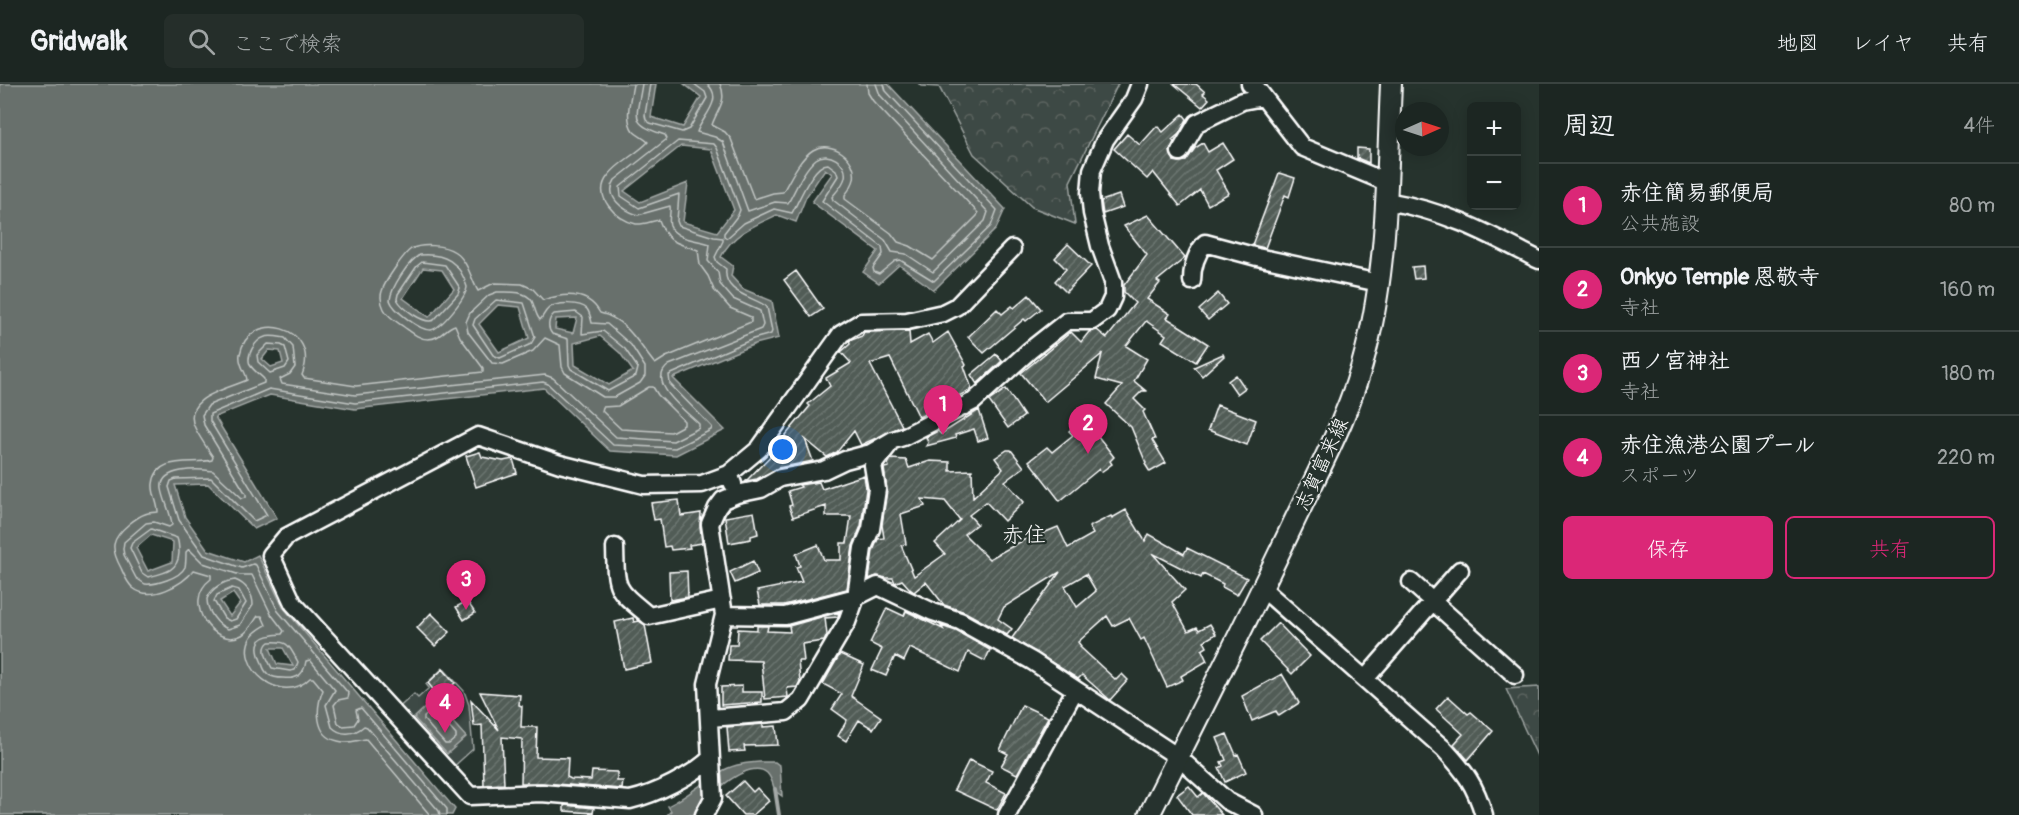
<!DOCTYPE html>
<html lang="ja">
<meta charset="utf-8">
<style>
body{margin:0;font-family:Pangolin,"Klee One",sans-serif;background:#252e2a;color:#f1f3f6}
.controls{position:absolute;right:18px;top:18px;display:grid;overflow:hidden;border-radius:9px;box-shadow:0 3px 15px #0003}
.controls button{width:54px;height:54px;display:grid;place-items:center;padding:0;border:0;border-bottom:2px solid #3a4340;background:#1c2622;color:#f1f3f6;font:30px sans-serif}
.compass{position:absolute;left:1395px;top:18px;width:54px;height:54px;border-radius:50%;background:#1c2622;box-shadow:0 3px 15px #0003;rotate:87deg}
.you{position:absolute;left:783px;top:366px;width:21px;height:21px;margin:-15px;border:4px solid #fff;border-radius:50%;background:#1a73e8;box-shadow:0 0 0 9px #1a73e833}
.badge{display:grid;place-items:center;width:39px;height:39px;border-radius:50%;background:#db2777;color:#fff;font-size:20px;font-weight:700}
.pin{position:absolute;translate:-50% -50px;filter:drop-shadow(0 2px 3px #0008)}
.pin::after{content:'';position:absolute;top:32px;width:21px;height:18px;background:inherit;clip-path:polygon(0 0,100% 0,50% 100%)}
.list{margin:0;padding:0;list-style:none}
h2{display:flex;justify-content:space-between;align-items:center;height:78px;margin:0;padding:0 24px;font-size:26px}
h2 small{font-size:20px;font-weight:400;color:#a0a5a5}
.list li{display:grid;grid-template-columns:39px 1fr auto;gap:18px;align-items:center;box-sizing:border-box;height:84px;padding:0 24px;border-top:2px solid #3a4340}
.list b{display:block;font-size:22px;white-space:nowrap}
.list p{margin:0;font-size:20px;white-space:nowrap;color:#a0a5a5}
.list em{font-size:20px;font-style:normal;color:#a0a5a5}
.actions{display:flex;gap:12px;padding:18px 24px}
.actions a{flex:1;padding:14px 0;border:2px solid #db2777;border-radius:9px;text-align:center;font-size:21px;color:#db2777}
.actions .main{background:#db2777;color:#fff}
.icon{flex:none;width:33px;height:33px;fill:none;stroke:currentColor;stroke-width:2;stroke-linecap:round;stroke-linejoin:round}
.map{position:relative;flex:none;width:1539px;height:731px;overflow:hidden}
header{display:flex;align-items:center;gap:36px;box-sizing:border-box;height:84px;padding:0 30px;background:#1c2622;border-bottom:2px solid #3a4340}
header strong{font-size:28px}
nav{display:flex;gap:33px;margin-inline-start:auto;font-size:21px}
.search{width:420px;height:54px;background:#252e2a;display:flex;align-items:center;gap:15px;box-sizing:border-box;padding:0 21px;border-radius:9px;color:#a0a5a5;font-size:22px}
main{display:flex}
aside{flex:1;background:#1c2622}
.map>svg:first-child{display:block}
</style>
<header>
<strong>Gridwalk</strong>
<div class="search"><svg class="icon" aria-label="search" viewBox="0 0 24 24"><circle cx="10" cy="10" r="6"/><path d="M15 15l6 6"/></svg>ここで検索</div>
<nav><a>地図</a><a>レイヤ</a><a>共有</a></nav>
</header>
<main>
<div class="map">
<svg width="1539" height="731" viewBox="0 0 1539 731">
<defs>
<pattern id="forest-crowns" width="20" height="18" patternUnits="userSpaceOnUse" patternTransform="scale(1.5)"><rect width="20" height="18" fill="#3e4944"/><path d="M2 6a3 3 0 1 1 6 0M12 15a3 3 0 1 1 6 0" fill="none" stroke="#5b6460"/></pattern>
<pattern id="building-hatch" width="6" height="6" patternUnits="userSpaceOnUse" patternTransform="scale(1.5)"><rect width="6" height="6" fill="#515c57"/><path d="M-1 1l2-2M0 6l6-6M5 7l2-2" fill="none" stroke="#6b7470"/></pattern>
</defs>
<rect width="100%" height="100%" fill="#26332d"/>
<filter id="ink" filterUnits="userSpaceOnUse"><feTurbulence type="fractalNoise" baseFrequency=".0167" numOctaves="2"/><feDisplacementMap in="SourceGraphic" scale="12" xChannelSelector="R" yChannelSelector="G"/><feConvolveMatrix kernelMatrix="1 2 1 2 8 2 1 2 1" color-interpolation-filters="sRGB"/></filter>
<g filter="url(#ink)">
<path fill="url(#forest-crowns)" stroke="#9ea4a2" stroke-width="1.5" d="M919,0H1118L1070,98L1075,140L1032,123L974,70L939,3L921,2Z
M1539,603V676L1506,605Z"/>
<path fill="#3e4944" stroke="#9ea4a2" stroke-width="1.5" d="M443,584L464,607L469,621L473,665L451,685L395,627L414,610L418,614L429,604L426,600Z"/>
<path fill="#67706c" stroke="#a4a9a7" stroke-width="1.5" fill-rule="evenodd" d="M0,0H656L651,33L683,43L701,13L684,0H888L1005,125L996,145L934,206L899,181L879,199L863,188L878,167L812,118L832,90L825,85L806,113L796,138L777,131C755,141 732,150 721,173L733,182L731,192L743,205L772,217L779,254L755,260L673,294L725,346L676,371L610,367L544,304L355,325L270,311L215,333L277,434L254,445L208,400L175,401L185,433L208,466L244,478L258,471L283,523L455,725L452,731H0ZM681,62L711,65L734,126L717,148L683,138L688,99L640,118L624,107ZM423,184L442,186L454,205L429,233L403,214ZM498,221L520,223L529,254L499,268L479,240ZM577,234L573,249L555,245L556,235ZM600,252L620,269L633,287L609,301L575,281L574,259ZM269,266L280,267L283,279L271,283L262,275ZM151,451L173,458L172,478L148,487L136,464ZM233,509L240,519L230,532L220,517ZM270,564H283L293,582L277,580Z
M433,616L466,653L447,670L414,634Z
M760,678H775L780,682L782,712L775,707C773,701 772,694 767,689C748,673 703,716 693,731H667L671,727L668,722C688,712 704,697 724,686C735,680 748,679 760,678Z"/>
<g fill="none" stroke-linecap="round" stroke-linejoin="round">
<path stroke="#c2c6c4" stroke-width="1.5" d="M650,0L645,31L646,36L650,39L682,48L689,45L707,14L705,8L694,0
M707,0C725,15 702,33 697,48L715,53L723,58L748,127L775,118L788,119C796,105 803,86 816,75C828,66 848,79 845,93C844,100 837,107 832,113L833,116L885,156L892,168L906,170L933,188L985,137L988,128L880,11L876,0
M720,0C728,17 717,26 712,41L725,48L731,55L754,115L773,109L783,108C790,95 800,74 813,66C831,55 858,74 854,95C853,101 849,106 845,111V115L891,149L898,158L910,162L933,176L977,132L978,129L873,17L868,9L867,0
M420,171C445,169 460,178 467,203C466,214 441,244 431,246C420,247 393,226 390,216C391,204 409,176 420,171Z
M422,178L445,181L460,204L458,210L434,236C424,241 402,224 397,215L398,210L417,182Z
M497,208C508,208 525,206 532,217C535,223 535,230 540,236C543,233 544,228 549,224C557,218 580,218 587,225C590,229 591,235 592,239L607,240L631,261L645,283V292L640,299L615,313H603L565,289L562,283L560,261L545,254L533,267L503,280L492,279L468,248L466,238L470,229L489,211Z
M496,216L524,219L535,253L531,260L500,274L493,271L473,241L475,235Z
M576,228L583,233L582,250L603,247L625,265L638,284L636,292L608,307L571,285L569,281L568,255L552,250C547,244 548,235 554,230Z
M268,260L281,261L285,263L289,278L285,284L270,289L258,278L257,271Z
M649,303H653L658,311L684,337V341L671,348L621,345L602,327L603,323L618,322Z
M151,445L177,454C179,459 179,463 179,469C178,487 165,489 148,493L142,489L130,464L132,459Z
M235,496C246,500 253,510 253,521L240,541L228,545C217,541 207,527 207,515C211,504 224,497 235,496Z
M232,504L239,506L246,519L236,535L230,537L224,534L214,517L217,511Z
M269,558C289,556 289,562 298,578L295,586L290,587L272,584C268,576 260,565 269,558Z
M431,627H435L456,651V654L449,660H445L424,636V633Z
M430,731L366,655C357,656 348,660 338,657C314,652 316,623 323,606L313,594H310C281,624 234,582 251,553C255,547 261,544 266,541L262,532H258C253,539 249,547 242,551C215,566 180,518 211,495V491L194,486C183,500 151,519 133,504C127,499 124,491 121,484C110,464 111,455 129,440C134,436 139,432 145,430C149,428 154,429 158,428C158,419 152,410 153,400C156,370 193,381 212,376L213,373C207,364 200,354 195,344C180,313 228,305 247,296C246,287 238,281 240,270C249,224 322,242 302,291L304,294L356,302L483,288V284L460,253L455,241C446,243 441,255 428,255C419,255 411,248 404,243C397,238 388,233 384,225C381,219 380,213 382,207C385,197 403,171 411,165C422,159 445,161 455,168C468,177 471,195 478,207L494,199L522,200L533,205L543,216C564,209 588,207 600,229C627,235 639,261 655,280L666,273L751,238V233L730,224L714,206L708,192L700,181L698,166C675,158 668,160 659,136C651,137 644,141 636,140C616,136 592,112 608,92C618,78 636,71 648,58C644,54 638,52 633,47C624,34 631,14 633,0
M440,731L439,727L367,643L364,642C354,651 341,652 332,643L326,621L335,606L310,576L306,577C304,590 298,596 283,594C279,594 274,594 269,591C265,588 263,584 262,579C252,557 260,551 282,550L284,547L271,530L252,491H240L203,479L189,465L186,468C186,473 186,478 185,483C180,494 155,501 145,500L136,494L124,471L123,465L124,458L146,439L154,438L169,443L172,441C171,429 164,417 162,405C159,383 199,385 213,387L242,414L246,413V410L204,341L202,331L209,321L264,299V295C260,291 253,286 250,281C246,271 255,256 265,253C271,251 279,253 285,254L293,263L295,283L290,290L280,295L282,300L355,311L545,291L553,294L616,353L673,357L699,344V340C686,327 645,298 669,281L761,245L763,241L760,227L733,215L720,200L718,188L708,177L710,160C698,156 675,155 670,142C668,136 671,128 670,122L638,131C623,126 604,113 615,96L667,55L665,51C628,40 637,34 642,0
M447,731V725L361,624L356,626L358,635L354,641L343,642L338,639L334,621L338,616L348,614L349,610L278,527L256,481L253,480L242,484L204,471L179,436L169,403L171,397L176,395L211,394L254,437L267,431L210,337V330L269,305L355,319L543,298L548,300L613,361L675,364L711,346L712,343L670,300L669,291L753,255L771,250L772,247L767,223C753,212 723,210 726,185L717,178L715,173L723,157V154L714,153L679,142L677,137L679,110L639,124L621,112L620,103L678,57L714,60L717,64L740,126L738,131L724,149V152L727,154L744,139L774,125L792,129C799,117 813,80 828,80L836,86L838,92L822,117L882,163L883,170L873,184L874,188L879,190L895,177L900,176L934,197L991,142L997,126L886,7L884,0"/>
<path stroke="#a4a9a7" stroke-width="4" d="M775,705L779,731"/>
</g>
<path fill="url(#building-hatch)" stroke="#fff" stroke-width="1.5" fill-rule="evenodd" d="M1174,0H1196L1205,8L1203,10L1209,15L1202,23Z
M1183,30L1187,35L1179,50L1172,56L1174,58L1170,67L1174,77L1179,78L1186,77L1195,64L1203,59L1208,68L1223,59L1233,75L1216,86L1229,109L1208,121L1200,106L1180,122L1153,88L1147,95L1114,65L1127,50L1140,61L1157,42L1163,48Z
M1357,64L1369,65V79L1357,74Z
M1279,89L1295,94L1289,113L1285,111L1265,164L1252,161Z
M1119,111L1123,123L1103,130L1101,117Z
M1148,131L1185,174L1157,197L1160,199L1147,215L1170,230L1167,234L1208,260L1196,278L1162,257L1166,251L1146,237L1126,262L1147,275L1134,297L1146,307H1142L1134,315L1145,326L1143,328L1155,355L1152,356L1166,379L1150,388L1145,380L1146,379L1131,343L1106,320L1122,302L1096,295L1102,270L1045,318L1021,289L1071,248L1081,258L1089,248L1097,246L1107,254L1135,219L1124,208V201L1147,171L1124,142Z
M1068,160L1091,182L1066,208L1055,197L1066,185L1055,174Z
M1423,182L1424,194L1414,195L1412,183Z
M796,187L823,225L811,233L784,196Z
M1218,209L1227,220L1208,236L1199,226Z
M1029,211L1041,225L1026,237L1024,235L984,269L968,253L997,225L1002,230L1012,222L1014,224Z
M909,247L910,260L928,250L933,259L948,248L966,281L964,282L972,305L919,333L890,274L870,280L902,342L861,361L854,347L837,368L827,373L805,355L813,377L778,384L757,395L746,397L782,360L780,358L810,322L808,320L830,302L826,294L851,279L841,268L850,260L849,257L862,252L864,248Z
M996,270L1002,277L977,300L971,291Z
M1223,270L1224,272L1202,292L1194,283Z
M1236,291L1245,304L1237,310L1228,297Z
M1006,305L1024,332L1008,344L989,317Z
M1217,321L1256,336L1247,361L1208,346Z
M979,326L988,354L978,357L974,345L955,351L956,354L926,362L928,359L926,353L938,347L941,350Z
M1087,338L1114,373L1110,377L1112,380L1101,388L1099,385L1060,417L1029,377L1047,363L1052,368L1073,351L1069,347L1077,340L1080,344Z
M1007,366H1011L1024,383L1005,397L1024,418L1004,437L986,418L969,431L977,440L964,450L989,475L1035,450L1036,452L1058,443L1068,464L1093,450L1089,443L1111,432L1112,434L1126,426L1145,457L1149,450L1184,470L1187,464L1247,494L1237,511L1222,503L1223,500L1203,490L1201,494L1152,469L1185,506L1172,518L1188,547L1197,543L1199,546L1210,540L1216,550L1204,557L1207,563L1202,566L1207,577L1181,592L1183,596L1167,603L1144,554L1141,556L1129,534L1113,542L1107,532L1078,558L1081,562L1080,563L1116,596L1122,590L1128,596L1110,616L1082,591L1078,595L1012,554L1060,488L1004,523L998,535L1012,545L1007,551L965,528L944,521L926,498L914,508L910,505L902,496L895,499L893,494H886L877,492L869,495L873,467L878,455L884,454L882,441L887,406L884,384L889,383L888,380L891,375L906,376L909,384L930,377L950,378V387L972,386L973,413L1003,385L995,374ZM922,415L945,417L960,436L935,459L945,470L914,492L901,461L906,460L901,430L925,422ZM1086,490L1096,507L1077,523L1065,502Z
M480,368L482,373L503,377L513,375L517,389L476,403L466,372Z
M864,391L866,405L861,442L853,462L847,505L784,521H760L757,507L802,498L796,483L800,482L796,470L818,461L824,476H841V459H847L851,432H826V422L793,433L789,422L792,421L788,407L801,403L799,401L819,398L822,405Z
M679,416L681,432L701,429L700,442L702,459L689,461L690,464L671,466L670,462L664,463L660,435L654,436L651,419Z
M754,428L758,450L751,452V455L729,459L725,433Z
M753,477L758,489L735,499L730,488Z
M687,487L688,513L670,516L669,488Z
M467,517L475,529L464,536L456,523Z
M887,524L904,532L906,527L943,545L941,542L956,547L990,566L985,577L968,568L960,588L910,564L904,577L895,572L886,592L872,586L882,565L870,559Z
M839,528L838,533L825,534L827,551L824,557L802,560L804,577H798L800,597L797,603L787,604L788,613L765,615L761,577L728,576L729,561H737L738,545L757,546V542H768L767,547L790,548L789,542Z
M431,529L450,548L435,562L417,544Z
M633,534L634,538L639,537L645,541L652,579L624,585L615,538Z
M1278,539L1310,572L1292,590L1260,557Z
M840,570L864,581L851,612L881,633L873,645L859,636L846,657L838,652L847,636L832,625L842,610L823,600Z
M443,585L455,599L439,613L428,599Z
M1282,590L1299,619L1279,632L1276,627L1252,637L1242,612Z
M742,602V608H762V618L721,621V603Z
M480,608L520,611L519,621L522,622L521,643H537L536,673L568,674L567,693L571,695L591,696L592,687L617,688V697H623L622,705L542,699H521L522,655L502,653L504,700L484,701L482,641L474,642L471,616L499,646Z
M1448,612L1468,630L1471,628L1493,647L1468,676L1454,660L1463,650L1436,625Z
M1022,621L1048,633L1017,690L1001,682L1008,670L1000,666Z
M763,640V643L776,642L778,661L744,662L745,667L729,668L727,643Z
M1227,650L1236,671L1238,670L1246,688L1225,698L1219,684L1223,682L1221,678L1226,676L1217,654Z
M969,676L992,687L986,699L1006,709L997,726L954,706Z
M743,697L753,708L757,704L769,717L753,731H743L726,712Z
M1189,702L1198,713L1203,709L1222,731H1192L1177,711Z
M564,721L594,724L593,729L564,727Z"/>
<g fill="none" stroke-linecap="round" stroke-linejoin="round">
<defs>
<path id="minor" d="M1250,0L1258,6L1302,63L1386,98
M1180,68L1197,39L1242,17L1263,13
M1386,117C1446,127 1485,148 1539,176
M1192,197C1192,183 1196,170 1205,159L1257,173L1379,199
M733,400L729,390L759,365L841,250L861,238L907,237L943,229L957,222L1012,165
M615,463C616,507 615,504 649,532L722,516
M1411,498L1515,591
M1262,504L1444,665C1465,688 1475,700 1484,731
M724,531L785,532L856,513L878,502L933,528L960,537L1032,577L1178,673L1227,717L1254,731
M1365,595L1460,486
M710,634L786,628L801,616L847,538L856,513L863,464L871,445L877,405L873,381L888,362
M711,674C692,692 656,710 630,716L541,709L470,712L293,519L271,471L286,453L478,352L560,380L644,401L702,400L729,390
M704,731L713,714L707,600L724,531L710,440L717,424L723,416L737,410L761,405L780,394L824,386L845,376L871,369L893,356L903,353L974,317L1029,267L1067,237H1092L1107,226L1113,213V198L1100,162L1092,129L1090,109L1092,86L1105,56L1134,15L1140,0
M1007,731L1075,606"/>
<path id="major" d="M1149,731C1197,635 1246,539 1292,442C1319,385 1351,328 1366,266C1388,181 1387,88 1391,0"/>
</defs>
<use href="#minor" stroke="#fff" stroke-width="21"/>
<use href="#major" stroke="#fff" stroke-width="24"/>
<use href="#minor" stroke="#26332d" stroke-width="16"/>
<use href="#major" stroke="#26332d" stroke-width="20"/>
</g>
</g>
<g text-anchor="middle" stroke-width="4.5" stroke-linejoin="round" paint-order="stroke">
<g font-size="20" fill="#fff" stroke="#26332d">
<text transform="translate(1321 380) rotate(-65)" y="7">志賀富来線</text>
</g>
<g font-size="22" fill="#fff" stroke="#26332d">
<text x="1024" y="458">赤住</text>
</g>
</g>
</svg>
<div class="controls">
<button>+</button>
<button>−</button>
</div>
<svg class="compass" viewBox="-18 -18 36 36"><path d="M0-13l5 13h-10z" fill="#e53935"/><path d="M0 13l5-13h-10z" fill="#a0a5a5"/></svg>
<div class="you"></div>
<div class="pin badge" style="left:943px;top:351px">1</div>
<div class="pin badge" style="left:1088px;top:370px">2</div>
<div class="pin badge" style="left:466px;top:526px">3</div>
<div class="pin badge" style="left:445px;top:649px">4</div>
</div>
<aside>
<h2>周辺<small>4件</small></h2>
<ul class="list">
<li><span class="badge">1</span><div><b>赤住簡易郵便局</b><p>公共施設</p></div><em>80 m</em></li>
<li><span class="badge">2</span><div><b>Onkyo Temple 恩敬寺</b><p>寺社</p></div><em>160 m</em></li>
<li><span class="badge">3</span><div><b>西ノ宮神社</b><p>寺社</p></div><em>180 m</em></li>
<li><span class="badge">4</span><div><b>赤住漁港公園プール</b><p>スポーツ</p></div><em>220 m</em></li>
</ul>
<div class="actions"><a class="main">保存</a><a>共有</a></div>
</aside>
</main>
